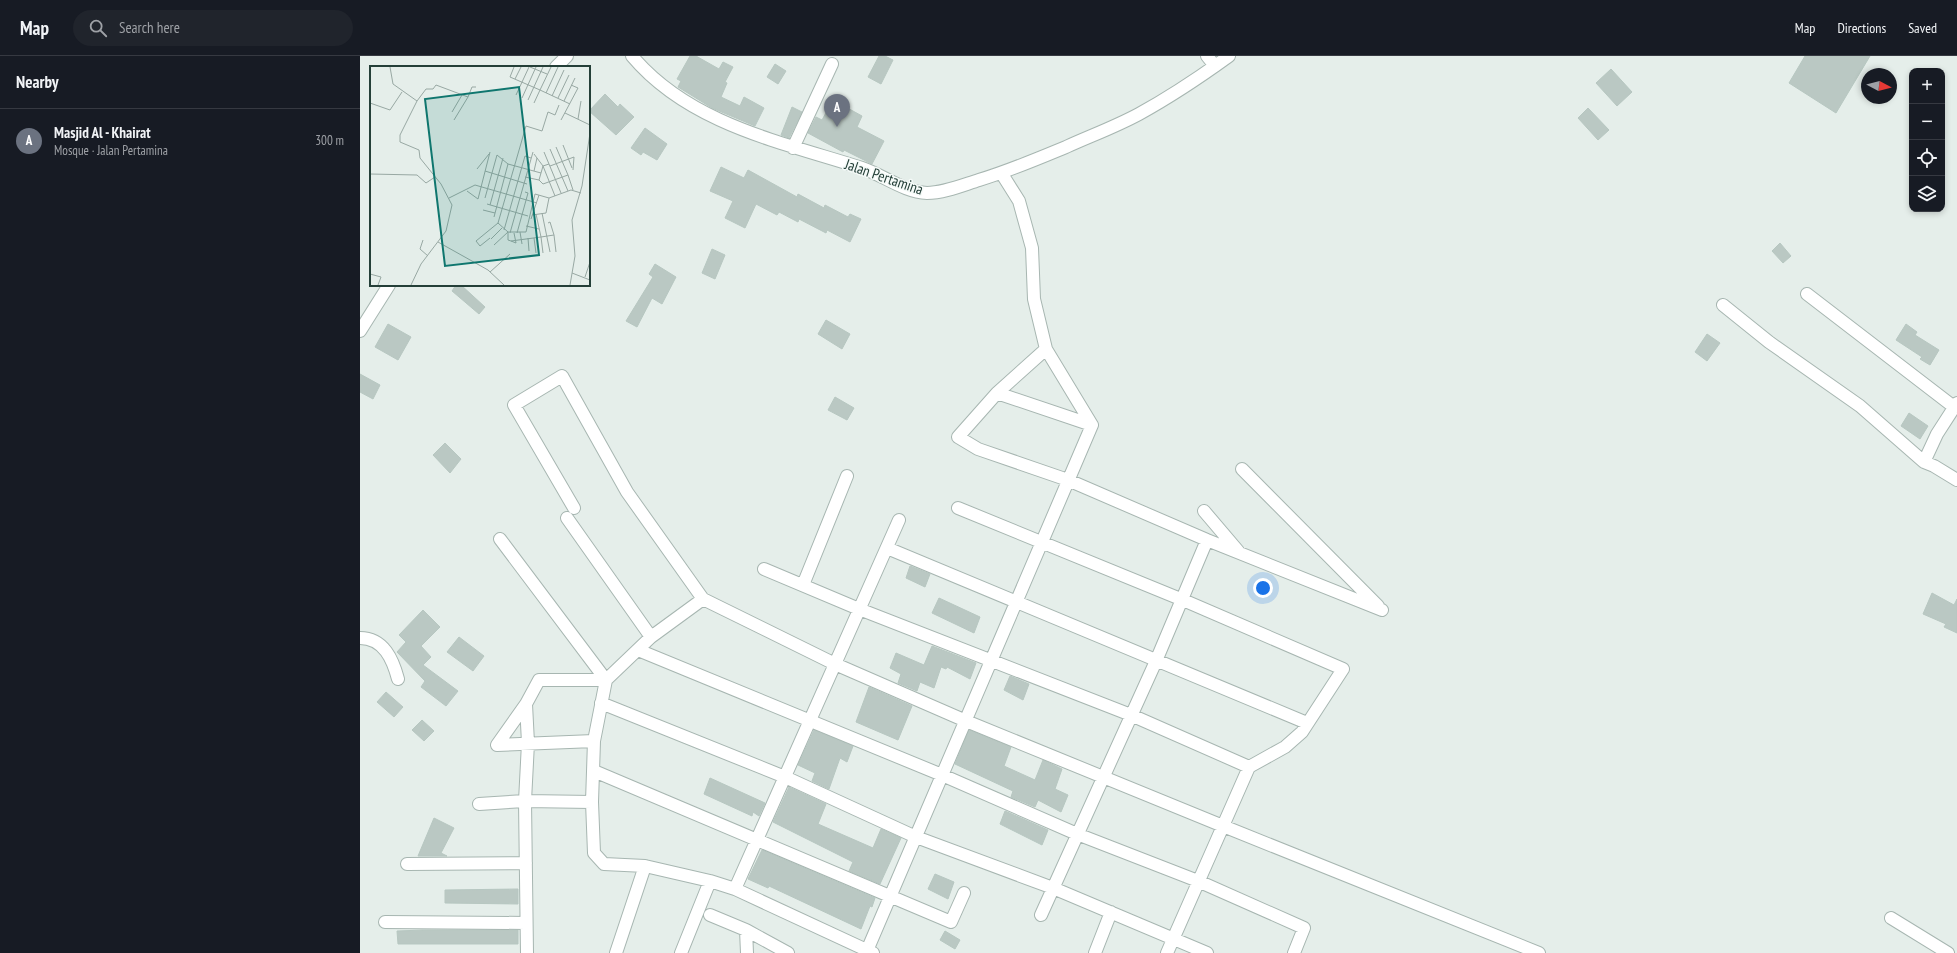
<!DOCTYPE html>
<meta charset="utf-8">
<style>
body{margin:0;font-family:"PT Sans Narrow",sans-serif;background:#20242c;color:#f1f3f6}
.controls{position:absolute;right:12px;top:12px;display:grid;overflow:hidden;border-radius:8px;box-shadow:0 2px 6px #0003}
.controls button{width:36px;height:36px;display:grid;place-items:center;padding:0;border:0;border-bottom:1px solid #363941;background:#171b24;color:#f1f3f6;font:20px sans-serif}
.compass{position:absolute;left:1501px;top:12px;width:36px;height:36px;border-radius:50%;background:#171b24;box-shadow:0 2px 6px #0003;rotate:97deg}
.you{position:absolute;left:903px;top:532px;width:14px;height:14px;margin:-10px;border:3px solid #fff;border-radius:50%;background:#1a73e8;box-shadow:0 0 0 6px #1a73e833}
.badge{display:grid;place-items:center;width:26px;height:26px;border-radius:50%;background:#db2777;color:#fff;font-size:13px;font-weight:700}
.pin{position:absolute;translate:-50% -33px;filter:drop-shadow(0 1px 2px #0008)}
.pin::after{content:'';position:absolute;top:21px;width:14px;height:12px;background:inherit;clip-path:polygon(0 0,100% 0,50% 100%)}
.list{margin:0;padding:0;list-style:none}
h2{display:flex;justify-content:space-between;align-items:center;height:52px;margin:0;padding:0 16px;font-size:17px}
h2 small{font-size:13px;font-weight:400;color:#9ea1a6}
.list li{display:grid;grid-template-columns:26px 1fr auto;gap:12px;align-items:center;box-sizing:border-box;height:64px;padding:0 16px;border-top:1px solid #363941}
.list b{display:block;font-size:15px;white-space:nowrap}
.list p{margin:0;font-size:13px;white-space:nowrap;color:#9ea1a6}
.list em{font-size:13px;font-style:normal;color:#9ea1a6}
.icon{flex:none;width:22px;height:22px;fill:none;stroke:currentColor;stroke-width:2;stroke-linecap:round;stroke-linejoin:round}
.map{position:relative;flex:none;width:1597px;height:897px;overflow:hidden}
header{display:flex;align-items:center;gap:24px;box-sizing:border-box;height:56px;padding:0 20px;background:#171b24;border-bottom:1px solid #363941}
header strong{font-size:19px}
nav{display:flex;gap:22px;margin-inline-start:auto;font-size:14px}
.search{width:280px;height:36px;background:#20242c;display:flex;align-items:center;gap:10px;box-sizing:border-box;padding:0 14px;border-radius:22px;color:#9ea1a6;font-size:15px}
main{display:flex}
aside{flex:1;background:#171b24}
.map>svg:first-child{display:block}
</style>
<header>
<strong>Map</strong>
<div class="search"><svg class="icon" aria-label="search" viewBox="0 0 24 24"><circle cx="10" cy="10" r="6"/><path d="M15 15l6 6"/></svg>Search here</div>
<nav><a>Map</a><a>Directions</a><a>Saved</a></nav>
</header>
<main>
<aside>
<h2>Nearby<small></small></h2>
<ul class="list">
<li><span class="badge" style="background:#6b7280">A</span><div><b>Masjid Al - Khairat</b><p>Mosque · Jalan Pertamina</p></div><em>300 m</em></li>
</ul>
</aside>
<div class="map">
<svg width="1597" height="897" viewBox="0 0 1597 897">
<rect width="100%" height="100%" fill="#e5eeea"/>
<path fill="#bac8c3" stroke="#b7c7c1" d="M330,0H336L359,13L363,6L373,11L365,26L367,27L361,41L380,50L384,41L404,52L395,70L352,52L318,31L321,25L317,23Z
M519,0H525L533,4L521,28L508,21Z
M1445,0H1510L1476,57L1429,27Z
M415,8L426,15L418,28L407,21Z
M1251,13L1272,36L1257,50L1236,27Z
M245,38L258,51L260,48L274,61L256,79L229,55Z
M473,44L502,60L497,71L524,85L512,108L484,94L483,96L448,77L456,61L462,64Z
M432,51L442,56L429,82L421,79Z
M1228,52L1249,74L1238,84L1218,62Z
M285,72L307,88L297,104L283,96L281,99L271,92Z
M361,111L384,122L388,114L437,141L438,138L464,152L465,149L488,161L490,158L501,163L490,186L467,174L466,177L439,163L438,166L419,156L417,159L396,148L385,172L365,162L373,145L350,135Z
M1420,187L1431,200L1423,207L1412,195Z
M352,193L365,199L355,223L342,217Z
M295,208L316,221L302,248L292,242L277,271L266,265L293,221L289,218Z
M96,229H101L125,251L119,258L92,235Z
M466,264L490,278L482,293L458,278Z
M28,268L51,281L38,304L15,291Z
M1546,268L1557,276L1555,279L1579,294L1570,309L1560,303L1562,301L1536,284Z
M1347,278L1360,287L1347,305L1335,296Z
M0,318L20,329L13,343L0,336Z
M475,341L494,352L487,364L468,354Z
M1549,357L1568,370L1560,383L1541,370Z
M85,387L101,403L90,417L73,399Z
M550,510L570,518L565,531L546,522Z
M1572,537L1594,549L1597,543V577L1584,571L1586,568L1563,558Z
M579,542L620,561L614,577L572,557Z
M63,554L80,571L61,590L71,601L63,609L98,635L86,650L61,631L65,625L37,596L46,586L39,579Z
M99,581L124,600L113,615L87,596Z
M572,590L616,607L610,623L587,611L586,613L581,611L574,632L560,626L557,635L538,627L541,618L530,612L536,597L564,609Z
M650,620L669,628L663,644L644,634Z
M509,631L552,650L538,684L496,666Z
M26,636L43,651L34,661L17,646Z
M62,664L74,675L64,685L52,674Z
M454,674L493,690L487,706L480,702L469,733L452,725L455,717L438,709Z
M609,674L651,691L644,710L675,724L683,704L702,713L695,733L708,739L701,756L678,744L675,751L651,741L653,735L595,708Z
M350,722L405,747L399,760L393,756L392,760L344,738Z
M429,731L466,748L458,768L513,792L521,773L541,782L520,828L489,815L493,806L413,766Z
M645,755L688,774L682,789L640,768Z
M74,762L94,772L81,797L87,800H58Z
M402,794L515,842L512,851L510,850L501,873L409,830L408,832L388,823Z
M575,818L594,826L588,843L568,833Z
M158,833V848L85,847V834Z
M63,874H158V888H38L37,875Z
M585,875L600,884L595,893L580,884Z"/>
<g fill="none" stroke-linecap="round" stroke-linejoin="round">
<defs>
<path id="minor" d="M272,0C329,68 421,86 502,112C523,119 544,136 567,137C584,137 603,129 619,124C649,115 677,103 706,91C730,80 755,71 779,58C810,41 840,21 869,0
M847,0L855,10
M196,11L207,0
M433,92L472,8
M642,118L659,145L672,192L674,243L686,293L732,369
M1447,238L1594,351
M1363,249L1409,286L1500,350L1564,406
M0,275L29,229
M686,293L637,337L598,381L618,393L708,424L847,484L1022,554
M637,337L732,369
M1597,347L1577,378L1564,406L1574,410L1597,424
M882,413L1018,550
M214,452L154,349L202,320L267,436L343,543L475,608L606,665L863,770L1179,897
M598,452L823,544L983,613L942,676L925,691L889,711
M844,455L878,495
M207,462L291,581
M140,483L246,624
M527,492L947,667
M404,513L499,553L771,659L889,711L807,897
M443,529L487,420
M343,543L291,581L246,624L234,685L232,746L234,797L244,808L285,810L350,825L375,833L513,897
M0,582C24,582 33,604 38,623
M278,594L582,719L717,778L838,825L944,872L934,897
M241,647L425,721L556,781L693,832L847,897
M166,648L137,689L234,685
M234,715L591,866L604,837
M119,748L165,745L232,746
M47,808L166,807
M375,833L539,464
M350,859L386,874L428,897
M681,859L796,605L847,484
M1531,862L1588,897
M25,866L166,867
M386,874L387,897
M167,897L165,745L168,687L166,648L179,624H246
M256,897L285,810
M321,897L350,825
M506,897L732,369
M735,897L751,856"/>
</defs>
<use href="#minor" stroke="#a7b6b1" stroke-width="14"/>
<use href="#minor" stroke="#fff" stroke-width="12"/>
</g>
<g text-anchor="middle" stroke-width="3" stroke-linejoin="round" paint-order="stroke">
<g font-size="15" fill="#243f38" stroke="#f5faf8">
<text transform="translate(524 121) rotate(19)" y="5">Jalan Pertamina</text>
</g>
</g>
<g transform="translate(10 10)">
<rect width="220" height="220" fill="#e5eeea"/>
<path fill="none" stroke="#98a8a3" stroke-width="1" d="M20,1L23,18L47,35L30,69V76L49,84L50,92L71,118L82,139L76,165L51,198L41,219M144,1L140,11L170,24L181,1M160,1L177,8M145,13L151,1M176,27L188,1M146,29L159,1M182,30L194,4M152,32L166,1M188,32L199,9M158,34L173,1M47,35L56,23H63L66,19L98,31L102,21H106M194,35L205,12M0,37L20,44L32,26M164,37L170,24L200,38M82,46L92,29M195,47L220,59M208,53L211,35M84,54L98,31M191,54L208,22L201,19M193,79L202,102M186,81L198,109M180,83L198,125M174,86L191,127M164,88L173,100L169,114L173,118L198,109L203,124M179,98L173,100L185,130M180,100L204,91L203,104M107,103L119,88M115,105L157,118M164,105L167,92M0,108L47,109L56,117L65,111M155,111L169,114M105,119L167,137M97,125L108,133L120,86M79,132L105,119M115,132L127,89L138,98M117,138L158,150M120,139L133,92M113,144L125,147M172,147L180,186M166,148L171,171L184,169L180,156L178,157M162,149L176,147L179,132M124,151L138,98L171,107M161,153L169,129M128,157L138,166H156L165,128L179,132L201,124L211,127M156,160L169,163M134,164L155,90L161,92M138,166V174L141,175L171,171L173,187M150,166L152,178M140,167L163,86M147,167L158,127L155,126M184,169L186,186M120,172L110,180L106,175L128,157L156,60L172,65L178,46L185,49L189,39M158,172L159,185M164,172L166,187M121,173L132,162M53,174L50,183L58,190M141,175L146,177L144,167M68,176L118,204L134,219M124,179L138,166M120,206L140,188M202,207L220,214M0,208L11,211L8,219M215,211L220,196M200,219L205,190L202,154L212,120L220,67"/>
<path fill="#0f766e" fill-opacity="0.15" stroke="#0f766e" stroke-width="2" d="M149,21L169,189L75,200L55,33Z"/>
<rect width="220" height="220" fill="none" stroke="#243f38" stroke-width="2"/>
</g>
</svg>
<div class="controls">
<button>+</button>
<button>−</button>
<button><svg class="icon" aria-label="locate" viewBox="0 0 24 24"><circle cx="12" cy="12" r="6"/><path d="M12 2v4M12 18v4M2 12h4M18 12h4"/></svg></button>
<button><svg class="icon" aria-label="layers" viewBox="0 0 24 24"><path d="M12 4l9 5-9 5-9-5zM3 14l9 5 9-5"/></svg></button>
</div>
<svg class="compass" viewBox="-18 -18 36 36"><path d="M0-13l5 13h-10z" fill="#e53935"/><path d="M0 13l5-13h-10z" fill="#9ea1a6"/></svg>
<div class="you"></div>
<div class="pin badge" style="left:477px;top:71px;background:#6b7280">A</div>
</div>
</main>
